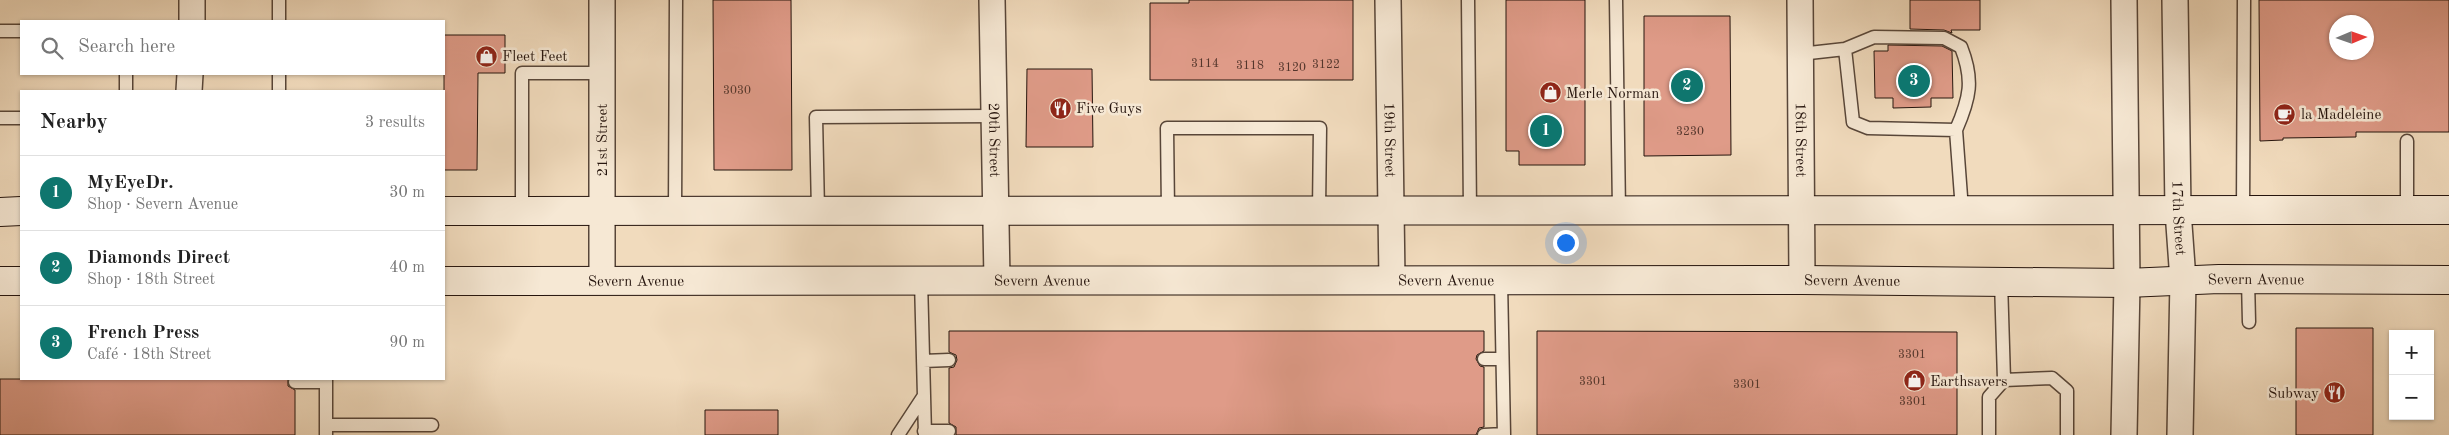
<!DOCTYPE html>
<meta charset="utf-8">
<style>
body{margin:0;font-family:"Old Standard TT",serif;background:#f2f2f2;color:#222}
.controls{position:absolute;right:15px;bottom:15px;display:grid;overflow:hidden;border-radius:0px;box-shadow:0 1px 4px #0004}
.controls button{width:45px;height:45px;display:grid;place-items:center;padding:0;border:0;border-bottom:1px solid #e0e0e0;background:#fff;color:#222;font:25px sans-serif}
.compass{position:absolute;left:2329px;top:15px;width:45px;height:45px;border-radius:50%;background:#fff;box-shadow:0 1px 4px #0004;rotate:88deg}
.you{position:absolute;left:1565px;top:242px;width:18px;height:18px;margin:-12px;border:4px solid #fff;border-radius:50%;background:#1a73e8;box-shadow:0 0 0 8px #1a73e833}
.badge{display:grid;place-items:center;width:32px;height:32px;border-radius:50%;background:#0f766e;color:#fff;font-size:16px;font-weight:700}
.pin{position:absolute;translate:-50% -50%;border:2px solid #fff;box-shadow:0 1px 5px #0006}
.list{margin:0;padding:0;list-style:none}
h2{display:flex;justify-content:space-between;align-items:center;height:65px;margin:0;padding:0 20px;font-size:21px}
h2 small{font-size:16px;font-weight:400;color:#767676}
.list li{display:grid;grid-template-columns:32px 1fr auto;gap:15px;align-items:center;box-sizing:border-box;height:75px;padding:0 20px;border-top:1px solid #e0e0e0}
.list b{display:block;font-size:19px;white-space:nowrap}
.list p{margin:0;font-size:16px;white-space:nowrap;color:#767676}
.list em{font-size:16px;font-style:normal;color:#767676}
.icon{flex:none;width:28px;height:28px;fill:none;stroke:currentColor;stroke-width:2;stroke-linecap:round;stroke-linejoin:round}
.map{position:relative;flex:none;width:2449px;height:435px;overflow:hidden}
.search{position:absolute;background:#fff;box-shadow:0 1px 4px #0004;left:20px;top:20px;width:425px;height:55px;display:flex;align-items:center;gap:12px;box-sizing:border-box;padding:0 18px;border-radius:0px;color:#767676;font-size:19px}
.panel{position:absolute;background:#fff;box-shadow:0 1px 4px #0004;left:20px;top:90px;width:425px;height:290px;border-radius:0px}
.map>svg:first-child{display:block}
</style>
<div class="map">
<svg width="2449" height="435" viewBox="0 0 2449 435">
<rect width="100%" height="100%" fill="#f1dbbd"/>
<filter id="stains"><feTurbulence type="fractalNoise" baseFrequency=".004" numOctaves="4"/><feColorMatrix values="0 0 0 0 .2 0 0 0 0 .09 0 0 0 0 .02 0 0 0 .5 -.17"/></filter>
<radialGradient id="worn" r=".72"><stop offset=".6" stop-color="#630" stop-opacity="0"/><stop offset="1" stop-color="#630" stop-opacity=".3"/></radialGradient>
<path fill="#df9b88" stroke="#25140d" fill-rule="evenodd" d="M713,0H791L792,170H714Z
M1189,0H1353V80H1150V3H1189Z
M1506,0H1585V165H1519V151H1506Z
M1910,0H1980V30H1951L1952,33L1944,30L1910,29Z
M2259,0H2449V132H2356V137L2283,138V140L2260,141ZM2336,22H2366V52H2336Z
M1644,16H1730L1731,155L1644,156Z
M444,35H505V73H478L477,170H444Z
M1888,45L1942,46L1952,51L1953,98H1931V107L1893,108V98H1875L1874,51H1888Z
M1027,69H1092L1093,147H1026Z
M2296,328H2373V435H2296Z
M949,331H1484V351L1477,355L1476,359L1480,366L1484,367V427L1479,428L1476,435H956V427L949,423V368L954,367L957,360L956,355L949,352Z
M1537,331L1957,332V435H1537Z
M0,379H288V386L295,390V435H0Z
M705,410H778V435H705Z"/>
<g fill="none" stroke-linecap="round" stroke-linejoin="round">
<defs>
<path id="lane" d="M279,0V21
M1468,0L1470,211
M1616,0L1619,211
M0,31H21
M1845,49L1874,37L1944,38L1961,47C1974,80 1970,98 1956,130
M1800,54L1845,49L1853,122L1868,128L1956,130L1962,210
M279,74V91
M126,91V74
M0,118H21
M2407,210V141
M522,211V73H602
M675,211L676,0
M818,211L816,117L994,116
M1168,211L1167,128H1320L1319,211
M2243,211L2244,0
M921,280L925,435
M2248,280L2249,322
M1501,281L1504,435
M1484,359H1502
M923,361L949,360
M2004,380L2052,378L2067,391V435
M295,382H326
M326,425H432
M924,431H949
M326,435V379
M898,435L923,397
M1484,435L1504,434
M1989,435V397L2004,380L2001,281"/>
<g id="street">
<path d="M602,0V280"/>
<path id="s1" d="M992,0L997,280"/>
<path id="s2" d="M1388,0L1392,280"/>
<path id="s3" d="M1800,0L1802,280"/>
<path d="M2124,0L2127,283L2124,435"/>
<path id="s4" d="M2175,0L2178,211L2183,280L2180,435"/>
<path d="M192,21V0"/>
<path d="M189,91L190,74"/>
</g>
<g id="secondary">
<path d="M444,211L2449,210"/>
<path d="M0,212L21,211"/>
<path d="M0,281H21"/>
<path id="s5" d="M444,281L1802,280L2127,283L2219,279L2449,280"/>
</g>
</defs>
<use href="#lane" stroke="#584639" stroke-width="15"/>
<use href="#street" stroke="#584639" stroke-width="28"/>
<use href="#secondary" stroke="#25140d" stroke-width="30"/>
<use href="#lane" stroke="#f6e8d4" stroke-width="12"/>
<use href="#street" stroke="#f6e8d4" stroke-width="25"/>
<use href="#secondary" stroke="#f6e8d4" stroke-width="28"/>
</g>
<defs>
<symbol id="shop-disc" viewBox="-11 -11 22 22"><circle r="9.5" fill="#8f2418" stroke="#f6e8d4"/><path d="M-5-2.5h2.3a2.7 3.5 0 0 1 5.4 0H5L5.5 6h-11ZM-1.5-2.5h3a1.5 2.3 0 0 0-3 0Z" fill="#fff"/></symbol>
<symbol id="restaurant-disc" viewBox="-11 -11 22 22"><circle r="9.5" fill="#8f2418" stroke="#f6e8d4"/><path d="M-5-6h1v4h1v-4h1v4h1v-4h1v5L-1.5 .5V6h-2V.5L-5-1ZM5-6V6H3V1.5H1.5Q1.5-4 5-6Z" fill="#fff"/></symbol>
<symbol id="cafe-disc" viewBox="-11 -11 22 22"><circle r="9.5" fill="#8f2418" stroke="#f6e8d4"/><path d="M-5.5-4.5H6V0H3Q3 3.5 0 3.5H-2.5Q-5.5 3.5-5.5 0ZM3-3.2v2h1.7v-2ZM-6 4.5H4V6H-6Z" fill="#fff"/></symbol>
</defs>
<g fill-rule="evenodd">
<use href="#shop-disc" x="474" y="44" width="25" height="25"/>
<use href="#shop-disc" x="1538" y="80" width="25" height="25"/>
<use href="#restaurant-disc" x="1048" y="96" width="25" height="25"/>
<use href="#cafe-disc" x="2272" y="102" width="25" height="25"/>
<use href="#shop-disc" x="1902" y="368" width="25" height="25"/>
<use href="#restaurant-disc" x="2322" y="380" width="25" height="25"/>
</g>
<g text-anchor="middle" stroke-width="5" stroke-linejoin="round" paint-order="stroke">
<g font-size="12" fill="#54362c">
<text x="1205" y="67">3114</text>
<text x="1326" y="68">3122</text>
<text x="1250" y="69">3118</text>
<text x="1292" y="71">3120</text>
<text x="737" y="94">3030</text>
<text x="1690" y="135">3230</text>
<text x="1912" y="358">3301</text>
<text x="1593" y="385">3301</text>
<text x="1747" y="388">3301</text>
<text x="1913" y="405">3301</text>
</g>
<g font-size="15" fill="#25140d" stroke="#f6e8d4" text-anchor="start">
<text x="502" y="61">Fleet Feet</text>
<text x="1566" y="98">Merle Norman</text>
<text x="1076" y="113">Five Guys</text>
<text x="2301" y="119">la Madeleine</text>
<text x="1930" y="386">Earthsavers</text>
<text x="2319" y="398" text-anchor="end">Subway</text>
</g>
<g font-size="15" fill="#25140d" stroke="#f6e8d4">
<text transform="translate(602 140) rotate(-90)" y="5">21st Street</text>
<text dy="5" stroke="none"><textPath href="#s1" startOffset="140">20th Street</textPath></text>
<text dy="5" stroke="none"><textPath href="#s2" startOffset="140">19th Street</textPath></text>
<text dy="5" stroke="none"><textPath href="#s3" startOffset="140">18th Street</textPath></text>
<text dy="5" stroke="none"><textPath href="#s4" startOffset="218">17th Street</textPath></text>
<text dy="5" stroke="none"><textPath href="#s5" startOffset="192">Severn Avenue</textPath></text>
<text dy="5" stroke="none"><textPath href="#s5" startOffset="598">Severn Avenue</textPath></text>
<text dy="5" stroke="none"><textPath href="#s5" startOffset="1002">Severn Avenue</textPath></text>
<text dy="5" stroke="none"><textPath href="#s5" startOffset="1408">Severn Avenue</textPath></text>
<text dy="5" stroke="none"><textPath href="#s5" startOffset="1812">Severn Avenue</textPath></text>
</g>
</g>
<rect width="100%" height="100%" filter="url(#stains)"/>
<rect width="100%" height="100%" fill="url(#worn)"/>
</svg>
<div class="controls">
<button>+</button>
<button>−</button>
</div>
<svg class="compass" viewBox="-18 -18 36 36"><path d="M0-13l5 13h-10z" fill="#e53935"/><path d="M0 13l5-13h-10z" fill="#767676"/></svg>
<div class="you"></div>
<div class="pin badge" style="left:1546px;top:131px">1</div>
<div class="pin badge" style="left:1687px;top:86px">2</div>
<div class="pin badge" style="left:1914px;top:81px">3</div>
<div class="search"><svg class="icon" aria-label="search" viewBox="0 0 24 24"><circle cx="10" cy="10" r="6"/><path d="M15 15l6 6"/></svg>Search here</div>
<section class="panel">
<h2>Nearby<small>3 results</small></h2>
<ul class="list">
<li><span class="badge">1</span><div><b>MyEyeDr.</b><p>Shop · Severn Avenue</p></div><em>30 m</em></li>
<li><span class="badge">2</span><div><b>Diamonds Direct</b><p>Shop · 18th Street</p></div><em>40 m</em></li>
<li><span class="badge">3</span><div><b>French Press</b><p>Café · 18th Street</p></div><em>90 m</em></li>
</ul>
</section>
</div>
